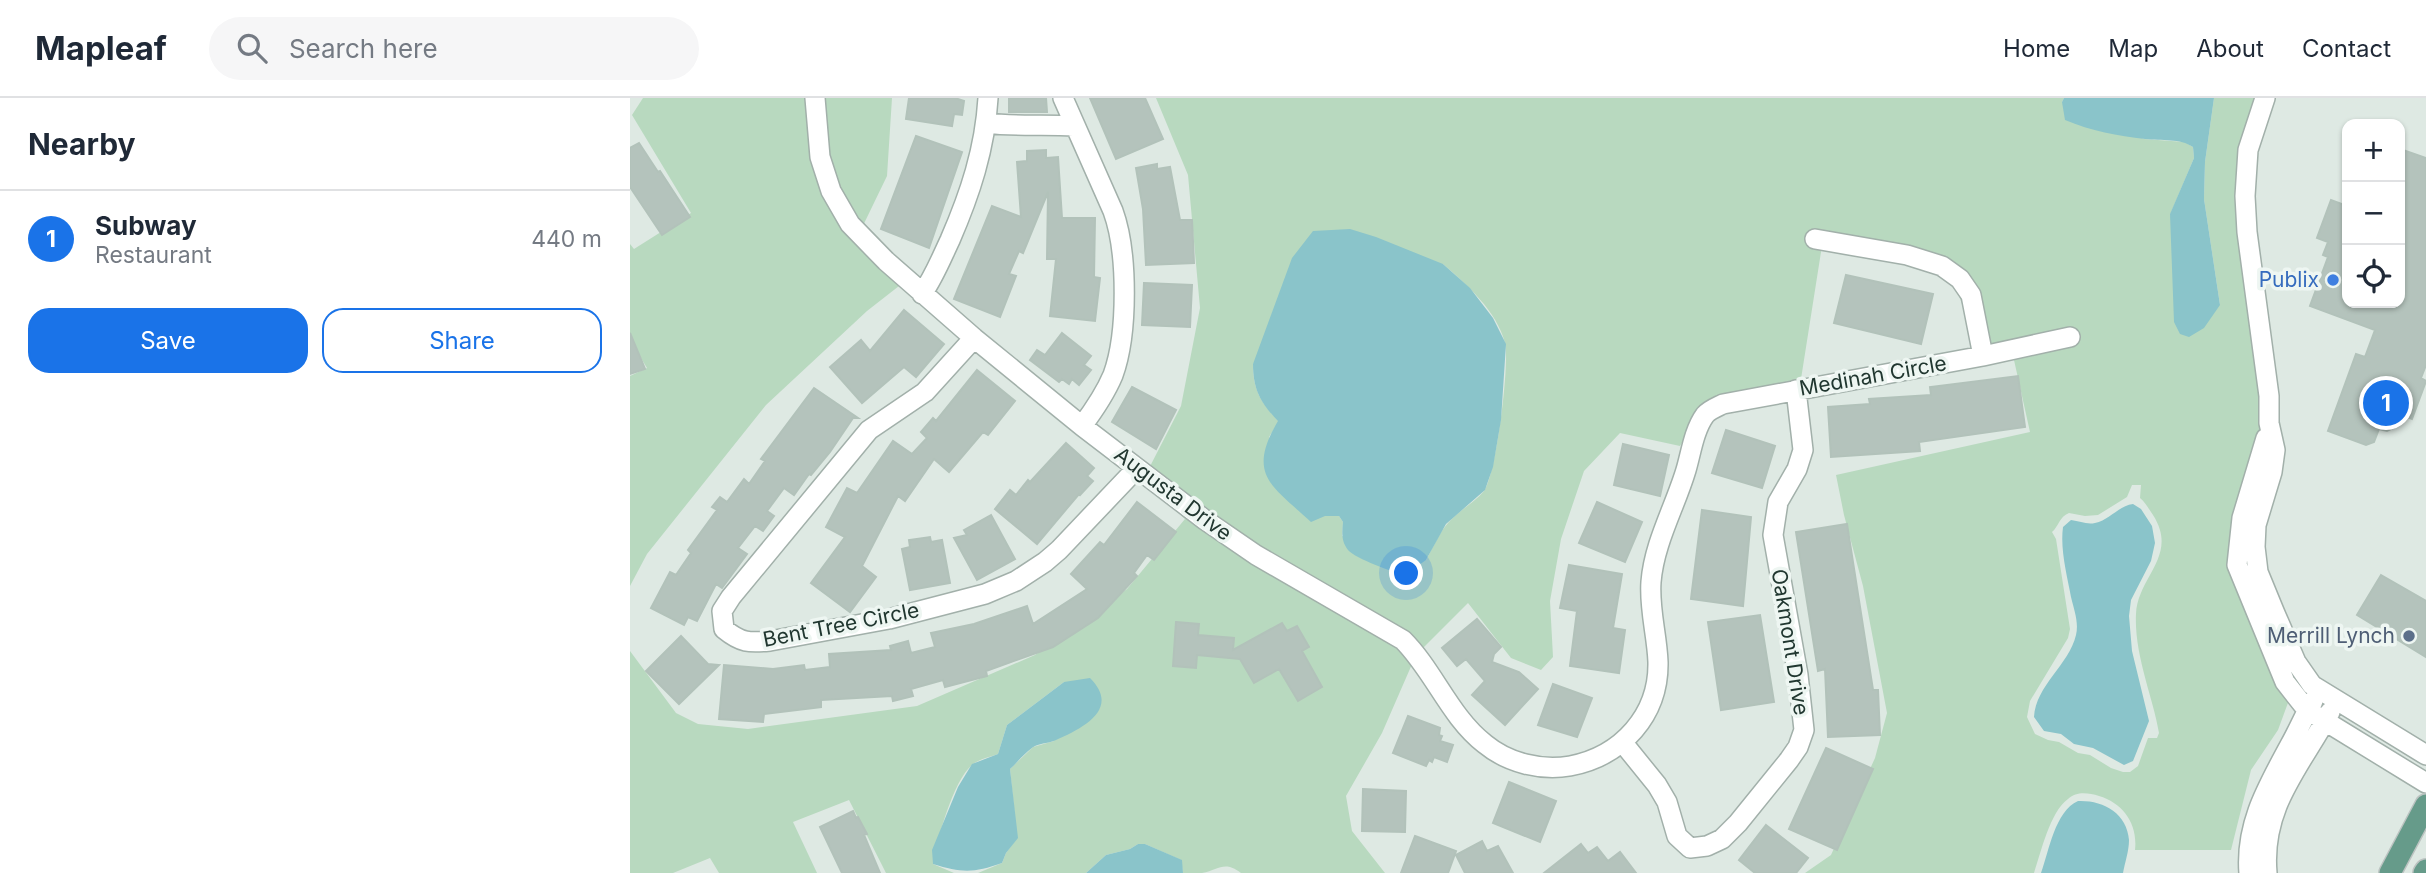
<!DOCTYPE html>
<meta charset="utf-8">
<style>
body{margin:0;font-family:Inter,sans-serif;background:#f6f6f7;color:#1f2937}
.controls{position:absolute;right:21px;top:21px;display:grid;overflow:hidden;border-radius:14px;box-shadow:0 2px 5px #0004}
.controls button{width:63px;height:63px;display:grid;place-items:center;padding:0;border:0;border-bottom:2px solid #e0e1e3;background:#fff;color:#1f2937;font:35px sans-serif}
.you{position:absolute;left:777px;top:476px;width:24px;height:24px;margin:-18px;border:5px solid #fff;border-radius:50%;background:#1a73e8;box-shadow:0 0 0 10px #1a73e833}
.badge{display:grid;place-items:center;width:46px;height:46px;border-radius:50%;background:#1a73e8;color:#fff;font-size:23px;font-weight:700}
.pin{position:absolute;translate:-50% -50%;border:4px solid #fff;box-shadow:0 2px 7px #0006}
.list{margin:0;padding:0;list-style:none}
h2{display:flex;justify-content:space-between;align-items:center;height:91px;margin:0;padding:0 28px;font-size:30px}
h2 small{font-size:23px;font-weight:400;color:#747a83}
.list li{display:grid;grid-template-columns:46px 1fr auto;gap:21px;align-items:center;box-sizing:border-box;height:98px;padding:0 28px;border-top:2px solid #e0e1e3}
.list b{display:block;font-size:26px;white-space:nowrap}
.list p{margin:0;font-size:23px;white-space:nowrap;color:#747a83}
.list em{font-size:23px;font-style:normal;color:#747a83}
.actions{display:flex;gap:14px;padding:21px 28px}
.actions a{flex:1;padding:16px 0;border:2px solid #1a73e8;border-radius:21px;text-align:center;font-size:24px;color:#1a73e8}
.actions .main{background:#1a73e8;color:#fff}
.icon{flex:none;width:38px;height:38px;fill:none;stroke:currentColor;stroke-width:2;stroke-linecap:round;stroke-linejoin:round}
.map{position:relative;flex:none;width:1796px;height:775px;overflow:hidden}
header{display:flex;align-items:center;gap:42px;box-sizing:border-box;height:98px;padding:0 35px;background:#fff;border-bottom:2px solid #e0e1e3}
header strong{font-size:33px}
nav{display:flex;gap:38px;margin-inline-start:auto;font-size:24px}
.search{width:490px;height:63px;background:#f6f6f7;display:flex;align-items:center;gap:18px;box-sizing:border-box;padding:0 24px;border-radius:38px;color:#747a83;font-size:26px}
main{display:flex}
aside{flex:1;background:#fff}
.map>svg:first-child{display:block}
</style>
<header>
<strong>Mapleaf</strong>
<div class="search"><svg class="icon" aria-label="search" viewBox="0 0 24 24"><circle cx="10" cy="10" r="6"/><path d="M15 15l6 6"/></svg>Search here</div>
<nav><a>Home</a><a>Map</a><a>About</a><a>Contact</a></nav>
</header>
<main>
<aside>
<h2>Nearby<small></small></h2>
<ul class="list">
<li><span class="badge">1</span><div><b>Subway</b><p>Restaurant</p></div><em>440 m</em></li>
</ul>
<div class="actions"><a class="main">Save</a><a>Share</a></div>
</aside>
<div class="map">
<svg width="1796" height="775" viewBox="0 0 1796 775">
<rect width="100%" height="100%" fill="#dee9e3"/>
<path fill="#b8d9bf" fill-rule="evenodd" d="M13,0H262L257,78L227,140L269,188L237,213L136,307L17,456L0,488V278L17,270L0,242V146L4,151L61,115L2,17Z
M526,0H1434L1432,4L1514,41L1555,44L1563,49L1564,60L1540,117L1590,207L1574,101L1575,64L1584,0H1636L1610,67L1638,332L1606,437L1662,594L1648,632L1621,672L1601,752H1505C1508,726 1493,705 1469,698C1458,695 1447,693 1438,701C1420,714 1411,754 1404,775H1175L1201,757L1245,660L1257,615L1233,488L1214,417L1206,377L1400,334L1380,244L1348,249L1316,163L1194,135L1171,281L1076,304L1050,348L990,335L954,373L931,441L920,503L923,559L911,572L881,560L838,505L786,557L752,635L716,698L722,733L755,775H611C594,762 589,772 572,775C566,775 559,775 553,775L551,762L515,746H508L500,751L476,757L456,775H348L372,765L376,755L387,740L380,671L403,649L424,643L434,584L377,627L368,656C361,659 348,661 342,667C323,683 307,742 303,766L324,775H256L219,702L163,724L187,775H89L80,760L43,775H0V553L46,615L68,626L118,631L287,608L405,557L497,491L555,421L513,382L551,308L570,210L558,77ZM813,166C837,187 867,213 875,245C880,265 866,377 854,393C844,405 828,413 818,425C809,435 803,450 796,462L712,438L713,424L709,418H695L639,339L649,323C631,305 623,292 623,266ZM1502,387H1511L1510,400C1516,405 1518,410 1523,417C1549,458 1508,478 1506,516C1504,557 1523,599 1529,635L1527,640H1518L1508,668L1500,674H1493L1481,670L1460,657L1448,655L1429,644L1418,642L1405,636L1397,619L1400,603L1438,540L1440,531L1426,441L1422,434C1429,428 1429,419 1439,415L1455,418L1468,417L1497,399Z"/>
<path fill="#8ac4ca" d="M1434,0H1584L1575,64L1574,101L1590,207L1574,230L1559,239L1550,236L1544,224L1540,116L1564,60L1563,49C1550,40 1532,43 1515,41C1488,38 1461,33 1435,22L1432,4Z
M720,131L746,139L813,166L840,190L863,220L876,246L871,322L863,369L855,392L816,426L796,462L775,477C763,474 726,461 718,452C711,443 712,434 713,424L709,418H695L681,424C642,388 616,377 648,323C631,305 623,292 623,266L662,160L683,133Z
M1503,406L1511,411L1522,428L1525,445L1521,463L1501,502L1499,518L1502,553L1519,623L1503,663L1494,667L1463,650L1444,646L1431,636L1414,633L1404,619C1406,587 1439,567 1446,537C1449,524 1444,512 1441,499C1437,477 1430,452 1433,429L1441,422C1450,423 1457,427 1465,425C1480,422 1488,408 1503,406Z
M460,580C491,611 453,630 426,642C420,645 412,645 405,648C396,653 388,664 380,671L388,740L376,755L372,765C344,775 332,775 303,766L302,752L328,689L342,666L368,656L377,627L434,584Z
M1448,703C1473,702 1497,715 1499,742C1499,753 1495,764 1493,775H1411C1419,753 1425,713 1448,703Z
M508,746H515L552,762L553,775H456L476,757L500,751Z"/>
<path fill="#b4c3bc" stroke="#b2c2ba" stroke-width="2" d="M279,0H325L334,3L332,17L324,16L322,28L276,21Z
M379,0H416L417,14H379Z
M460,0H515L533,41L486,61Z
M286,38L332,54L299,150L251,131Z
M9,45L28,74L30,73L60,119L32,137L0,89V50Z
M1770,51L1796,60V267L1791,280L1796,283L1782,321L1770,316L1765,329L1757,333L1749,331L1744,344L1736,347L1698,333L1726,256L1735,259L1745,232L1680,208L1698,159L1693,157L1698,144L1687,140L1701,102L1717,108V205H1770Z
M416,52V60L428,59L432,120H465L464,179L470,180L465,223L420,218L426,161H417L418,94L393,155L389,153L379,176L386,178L370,219L324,201L362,108L391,119L387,64L397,63V53Z
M527,66V71L540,69L550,122H562L564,165L516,167L513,111L506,70Z
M1216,177L1303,196L1291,246L1204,225Z
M514,185L562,187L560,229L512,227Z
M274,212L314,246L286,279L274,269L232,305L200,269L231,242L240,253Z
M0,235L15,271L0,276Z
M432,235L461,258L454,267L461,272L449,287L442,281L439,286L432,281L429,284L400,262L407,252L415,257Z
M347,272L385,303L358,337L353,334L319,374L304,361L275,403L268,398L232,468L246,479L220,514L181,485L215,439L196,429L217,390L227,395L263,343L282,356L297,340L291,334L303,320L306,323Z
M1388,278L1395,329L1289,344L1290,353L1201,359L1198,309L1240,306L1239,301L1301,297L1300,289Z
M502,289L546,312L526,351L482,324Z
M184,290L228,320H223L200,354L181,377L179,376L164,397L154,390L137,413L144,418L133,433L125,428L108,450L117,456L92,490L86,486L67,523L58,519L54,527L21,510L40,474L46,477L61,455L58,452L87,412L82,409L90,399L97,404L114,381L119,386L135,363L131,361Z
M1096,332L1145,348L1132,390L1082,375Z
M436,345L464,370L457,378L463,383L450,397L449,396L407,446L365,411L380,392L386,397L398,382L400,384Z
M993,346L1039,357L1030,398L984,387Z
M507,404L546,434L524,462L517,457L504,475L507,478L468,520L423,549L356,573L357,578L315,589L313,582L281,591L283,598L263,603L262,598L191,602V609L134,616L133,624L89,621L94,567L143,571L174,567L175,572L200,569L199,556L261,552L260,548L278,543L281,555L305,549L301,535L344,526L397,508L403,526L457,491L441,476L470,444L474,447Z
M967,404L1012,424L995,464L949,445Z
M1072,412L1121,419L1113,508L1061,501Z
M361,417L385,461L347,482L324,440L337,437L334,432Z
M1217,426L1243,592H1248L1250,637L1198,639L1195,571L1188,573L1166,434Z
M300,439L301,444L312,442L320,485L280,492L272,451L280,449L279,442Z
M939,467L992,476L983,530L995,532L989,575L940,568L947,513L930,510Z
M1751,477L1796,503V559L1727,517Z
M1130,517L1144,604L1091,612L1078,524Z
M847,521L871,549L864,556L862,564L889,574L908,591L875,627L842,597L855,583L836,561L827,568L812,550Z
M546,524L569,526L568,537L604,540L603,552L652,525L657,533L667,528L679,549L672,553L692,589L668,603L649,571L624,585L610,561L567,557L566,570L543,568Z
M51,538L78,566L89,567L49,606L16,573Z
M923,586L962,600L947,639L908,627Z
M778,618L810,630L809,637L812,638L810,643L823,647L817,664L804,659L802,664L799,662L796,668L763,655Z
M1196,650L1243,671L1207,752L1159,731Z
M879,684L926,703L910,744L863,725Z
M733,691L776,693L775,734L732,733Z
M223,713L226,720L228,719L237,736L234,737L250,775H212L190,729Z
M1136,727L1178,760L1166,775H1125L1109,762Z
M785,738L826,753L818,775H771Z
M852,743L857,753L868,748L883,775H835L826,757Z
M951,746L958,755L967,749L978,763L990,754L1006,775H914Z"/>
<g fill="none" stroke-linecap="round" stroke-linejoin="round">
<defs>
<path id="minor" d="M185,0L190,59L201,93L220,126L256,163L344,240L452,328L575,422L626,457L773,542C804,573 820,619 855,646C878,665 911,673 940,668C992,658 1029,617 1028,564C1027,537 1019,511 1021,484C1024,445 1045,409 1056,372C1061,355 1064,332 1075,317C1079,312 1087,309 1093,306L1353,258L1440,239
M433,0L483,113C498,154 498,236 483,277C475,296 464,312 452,328
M1635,0L1618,52L1615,98L1617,134L1639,298V325L1645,352L1642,374L1626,427L1625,449L1628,474L1644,513L1666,564L1682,587L1796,657
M357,25C386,29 414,26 444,28
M1185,141L1277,157L1312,168L1330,181L1341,197L1353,258
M292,196C304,179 311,161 320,142C340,96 355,51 358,0
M344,240L295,294L239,332L101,499L92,513L94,531C111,545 119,545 140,543L259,521L355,496L386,483L415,464L429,452L506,371
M1636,340L1612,420L1607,467L1655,584L1677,612L1796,685
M993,645L1027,687L1037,704L1047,738L1060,750L1077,748L1092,741L1108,725L1159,662L1168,649L1174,632L1168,577L1143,437L1148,404L1167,371L1173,352L1166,292
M1619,775C1615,726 1638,688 1660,647C1668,633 1674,618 1683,603
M1637,775C1631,708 1671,668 1700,614"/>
<path id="major" d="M1760,775L1796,707
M1794,775L1796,772"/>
</defs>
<use href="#minor" stroke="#a2b0aa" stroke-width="22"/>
<use href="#major" stroke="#bcc3c1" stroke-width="24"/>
<use href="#minor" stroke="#fff" stroke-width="19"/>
<use href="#major" stroke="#669b8a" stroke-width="21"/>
</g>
<circle fill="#3f7fe0" stroke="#eef6f2" stroke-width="2.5" cx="1703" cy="182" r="7"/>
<circle fill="#5c6f8a" stroke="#eef6f2" stroke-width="2.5" cx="1779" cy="538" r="7"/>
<g text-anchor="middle" stroke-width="7" stroke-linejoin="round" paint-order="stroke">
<g font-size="21" fill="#366cbe" stroke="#eef6f2" text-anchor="end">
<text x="1689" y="189">Publix</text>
</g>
<g font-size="21" fill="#213730" stroke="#eef6f2">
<text transform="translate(1243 278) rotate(-10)" y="7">Medinah Circle</text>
<text transform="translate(543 396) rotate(37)" y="7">Augusta Drive</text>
<text transform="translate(211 527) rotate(-11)" y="7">Bent Tree Circle</text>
<text transform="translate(1160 544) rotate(81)" y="7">Oakmont Drive</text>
</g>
<g font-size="21" fill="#4e5e75" stroke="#eef6f2" text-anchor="end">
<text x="1765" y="545">Merrill Lynch</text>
</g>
</g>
</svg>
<div class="controls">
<button>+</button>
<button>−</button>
<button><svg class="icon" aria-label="locate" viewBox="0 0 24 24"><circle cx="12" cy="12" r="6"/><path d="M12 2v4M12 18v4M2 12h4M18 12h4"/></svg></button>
</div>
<div class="you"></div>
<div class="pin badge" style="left:1756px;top:305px">1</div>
</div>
</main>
